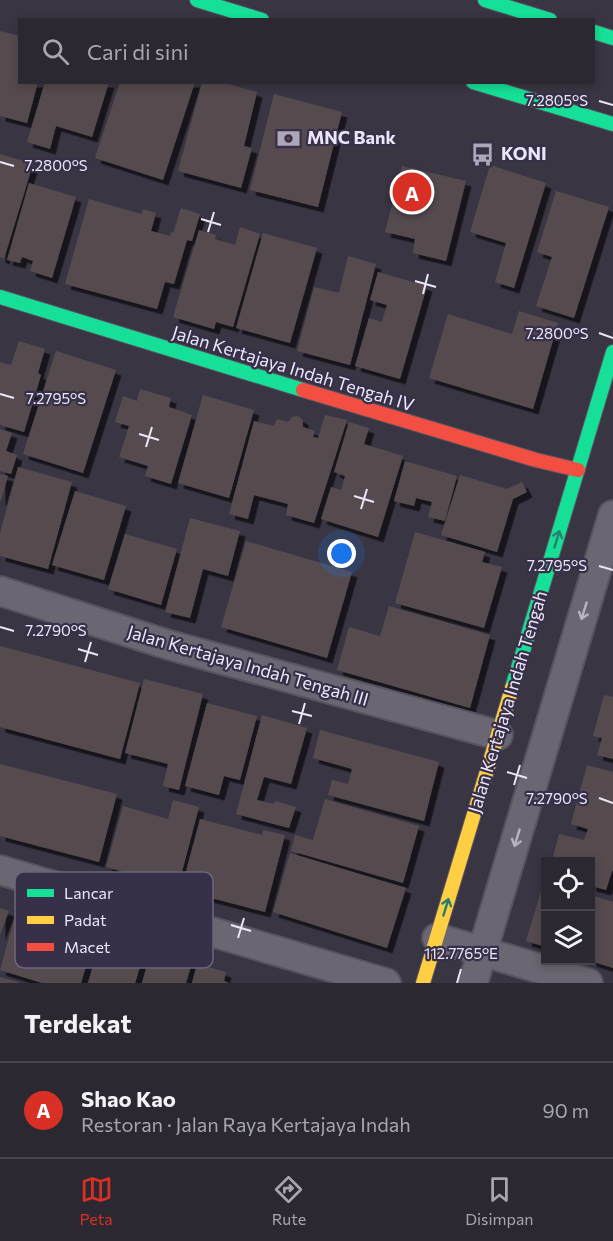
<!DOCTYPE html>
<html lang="id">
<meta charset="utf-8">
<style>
body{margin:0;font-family:Commissioner,sans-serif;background:#34303a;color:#f1f3f6}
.controls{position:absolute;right:18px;bottom:18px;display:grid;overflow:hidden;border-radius:0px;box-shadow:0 3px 9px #0003}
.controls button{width:54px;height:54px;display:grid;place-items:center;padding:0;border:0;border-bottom:2px solid #48444d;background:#2c2832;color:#f1f3f6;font:30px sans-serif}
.you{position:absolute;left:342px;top:554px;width:21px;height:21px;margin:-15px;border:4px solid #fff;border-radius:50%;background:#1a73e8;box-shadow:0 0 0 9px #1a73e833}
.badge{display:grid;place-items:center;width:39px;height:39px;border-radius:50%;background:#d93025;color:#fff;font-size:20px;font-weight:700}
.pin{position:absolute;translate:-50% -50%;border:3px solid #fff;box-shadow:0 2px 6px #0006}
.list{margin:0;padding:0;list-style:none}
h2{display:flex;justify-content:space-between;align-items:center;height:78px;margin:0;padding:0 24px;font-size:26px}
h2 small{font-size:20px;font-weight:400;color:#a6a6ac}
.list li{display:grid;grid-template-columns:39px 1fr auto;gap:18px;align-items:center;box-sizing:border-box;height:96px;padding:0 24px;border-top:2px solid #48444d}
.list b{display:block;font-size:22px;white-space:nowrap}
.list p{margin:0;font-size:20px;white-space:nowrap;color:#a6a6ac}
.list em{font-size:20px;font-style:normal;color:#a6a6ac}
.icon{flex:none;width:33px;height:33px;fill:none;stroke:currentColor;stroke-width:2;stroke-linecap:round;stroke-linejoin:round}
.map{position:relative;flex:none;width:613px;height:983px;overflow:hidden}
.search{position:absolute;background:#2c2832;box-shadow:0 3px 9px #0003;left:18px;right:18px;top:18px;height:66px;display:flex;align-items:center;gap:15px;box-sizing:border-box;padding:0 21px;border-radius:0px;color:#a6a6ac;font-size:22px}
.sheet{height:174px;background:#2c2832}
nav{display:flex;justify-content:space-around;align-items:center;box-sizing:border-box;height:84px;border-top:2px solid #48444d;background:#2c2832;font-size:16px;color:#a6a6ac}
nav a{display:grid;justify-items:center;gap:3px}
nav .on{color:#d93025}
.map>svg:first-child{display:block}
</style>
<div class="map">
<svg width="613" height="983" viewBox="0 0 613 983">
<defs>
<filter id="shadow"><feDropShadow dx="5.5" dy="5.5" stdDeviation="0" flood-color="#0009"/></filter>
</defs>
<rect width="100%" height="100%" fill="#3a3543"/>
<path fill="#544c50" filter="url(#shadow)" d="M0,31L20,36V82H38L27,123L0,116Z
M45,82H109L92,137L56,126L50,149L27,142Z
M120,82H195L163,180L95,158Z
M202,82H221L257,92L244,146L252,148L241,188L178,171Z
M274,94L342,112L318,207L250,190Z
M0,154L33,164L4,259L0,257Z
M490,165L546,183L514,288L495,282L506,243L470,232Z
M402,166L466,181L446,261L413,253L415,239L385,232Z
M29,183L76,197L52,278L30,271L33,261L22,257L20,263L7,260Z
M556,191L609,207L574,318L536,306L552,257L537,252Z
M89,199L141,214L143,209L156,213L151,231L170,236L171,232L173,233L181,208L200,214L192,241L187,240L174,284L165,282L157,309L65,284Z
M240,227L260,234L233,327L216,322L214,329L173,317L199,230L216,235L215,239L235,245Z
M263,233L317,248L290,343L236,328Z
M348,256L376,264L350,365L297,351L314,287L339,293Z
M378,272L427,286L400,379L355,366L369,318L382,322L387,305L370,300Z
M519,311L558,323L533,409L429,378L448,314L512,334Z
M19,341L45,349L38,373L41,375L24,432L0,425V362L11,365Z
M56,351L116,370L83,473L23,454Z
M140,389L171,398L169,407L192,415L171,484L145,476L148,466L119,457L129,426L115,422L123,396L137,401Z
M203,395L254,410L229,498L178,483Z
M325,415L347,420L314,523L286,515L288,504L254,495L248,519L229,514L254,421L274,426L277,419L288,422L292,417L298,416L303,420V427L315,431L313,437L318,438Z
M349,422L369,428L364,444L403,456L378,537L321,519L331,487L341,490L345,476L334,472Z
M0,429L12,433L6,451L17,455L11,474L0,471Z
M405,461L457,476L445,521L428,517L432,502L416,498L414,506L394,501Z
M18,467L72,482L48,569L0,556V533Z
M0,474L8,476L1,500H0Z
M460,475L507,489L522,482L527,492L513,499L497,552L441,535Z
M75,491L126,506L104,580L52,565Z
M190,518L240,531L228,576L203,569L190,618L165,612Z
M415,532L485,552L482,562L502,567L484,628L395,603Z
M125,534L177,549L161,605L108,589Z
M246,541L352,572L327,658L221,627Z
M389,606L490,635L470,708L337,670L349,627L380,636Z
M0,646L140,683L120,759L0,727Z
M144,679L203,694L179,790L163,786L168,764L125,753Z
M604,695L613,697V759L597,755L602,738L593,736Z
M207,703L257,716L240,780L224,776L219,795L185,786Z
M262,715L307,728L291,784L264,777L257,800L274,804L275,801L296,807L289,828L236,814Z
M320,730L439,762L424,821L328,795L332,780L348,784L352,769L313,758Z
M0,764L117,794L99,862L0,836Z
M587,765L613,772V871H612L606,890L591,886V861H552L559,834L584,840L588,829L571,824Z
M325,799L419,826L403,883L291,851L295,835L313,840Z
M173,800L199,807L178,887L106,867L123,806L168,819Z
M200,819L262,835L263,830L285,835L265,912L181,890Z
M290,853L406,888L387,948L273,912Z
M545,878H546V947L526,941Z
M591,895L613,902V968L591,961Z
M0,908L9,911L0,935Z
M16,912L95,936L81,983H42L0,970Z
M102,935L146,947L135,983H88Z
M153,944L194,956L186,983H142Z
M197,964L226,972L224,981L229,983H192Z
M0,977L19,982L18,983H0Z"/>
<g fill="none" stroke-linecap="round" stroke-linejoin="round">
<defs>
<path id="street" d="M0,591L169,645L498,735
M0,870L386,983
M437,938L588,983
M473,983L613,515"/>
<path id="fast" d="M197,0L262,20
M485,0L550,20
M594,32L613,38
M473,82L613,124
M0,297L303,390
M512,688L613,352"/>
<path id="slow" d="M423,983L512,688"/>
<path id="jam" d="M303,390L536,460L578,470"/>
</defs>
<use href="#street" stroke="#57525f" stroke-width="32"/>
<use href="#fast" stroke="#57525f" stroke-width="16"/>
<use href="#slow" stroke="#57525f" stroke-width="16"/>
<use href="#jam" stroke="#57525f" stroke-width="16"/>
<use href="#street" stroke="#6b6772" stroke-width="28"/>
<use href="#fast" stroke="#16e098" stroke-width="14"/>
<use href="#slow" stroke="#ffcf43" stroke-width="14"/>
<use href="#jam" stroke="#f24e42" stroke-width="14"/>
</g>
<defs><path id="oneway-shaft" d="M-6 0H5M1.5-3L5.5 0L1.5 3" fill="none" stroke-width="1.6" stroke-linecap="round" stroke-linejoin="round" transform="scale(1.5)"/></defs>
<g stroke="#297f6d">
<use href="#oneway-shaft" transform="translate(557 539) rotate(-73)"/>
<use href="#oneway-shaft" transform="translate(446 907) rotate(-73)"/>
</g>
<g stroke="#b8b3c2">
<use href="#oneway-shaft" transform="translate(584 611) rotate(107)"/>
<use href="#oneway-shaft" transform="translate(517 838) rotate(107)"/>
</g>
<path fill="none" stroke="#ebe6f7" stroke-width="2" d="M599,101L613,105M0,162L14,166M201,219L221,225M208,232L214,212M415,281L436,287M423,294L428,274M599,333L613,338M0,394L14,398M139,434L159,440M146,447L152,427M354,496L374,502M361,509L367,489M599,566L613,570M0,627L14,631M78,649L98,655M85,662L91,642M292,711L312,716M299,724L305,703M507,772L527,778M514,785L520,765M599,798L613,803M231,925L251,931M238,938L244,918M457,983L461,969"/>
<defs>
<symbol id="bank-bare" viewBox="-9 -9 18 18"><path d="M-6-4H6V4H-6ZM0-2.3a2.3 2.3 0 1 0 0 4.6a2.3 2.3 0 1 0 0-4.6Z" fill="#ada8b8" stroke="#382f49" stroke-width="2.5" paint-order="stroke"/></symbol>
<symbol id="bus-bare" viewBox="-9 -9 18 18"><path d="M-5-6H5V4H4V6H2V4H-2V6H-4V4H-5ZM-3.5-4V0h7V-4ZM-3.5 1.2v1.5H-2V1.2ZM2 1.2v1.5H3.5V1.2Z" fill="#ada8b8" stroke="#382f49" stroke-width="2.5" paint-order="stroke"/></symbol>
</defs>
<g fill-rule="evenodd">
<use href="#bank-bare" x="272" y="122" width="33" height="33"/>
<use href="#bus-bare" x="466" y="138" width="33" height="33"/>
</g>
<g text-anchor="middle" stroke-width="4.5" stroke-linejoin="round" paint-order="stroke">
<g font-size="18" font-weight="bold" fill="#ebe6f7" stroke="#382f49" text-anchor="start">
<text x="307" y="144">MNC Bank</text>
<text x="501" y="160">KONI</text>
</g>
<g font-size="18" fill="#ebe6f7" stroke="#382f49">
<text transform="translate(293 369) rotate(17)" y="6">Jalan Kertajaya Indah Tengah IV</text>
<text transform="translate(248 666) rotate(16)" y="6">Jalan Kertajaya Indah Tengah III</text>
<text transform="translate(508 702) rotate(-73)" y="6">Jalan Kertajaya Indah Tengah</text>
</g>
</g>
<rect x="15" y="872" width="198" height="96" rx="9" fill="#382f49" stroke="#6e667d" stroke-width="1.5"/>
<rect x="27" y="889" width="27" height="8" fill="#16e098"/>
<rect x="27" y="916" width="27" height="8" fill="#ffcf43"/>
<rect x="27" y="943" width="27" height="8" fill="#f24e42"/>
<g font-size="16" fill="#ebe6f7">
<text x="64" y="899">Lancar</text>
<text x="64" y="926">Padat</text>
<text x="64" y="953">Macet</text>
</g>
<g font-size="15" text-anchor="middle" fill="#ebe6f7" stroke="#382f49" stroke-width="4.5" stroke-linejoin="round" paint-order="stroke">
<text x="557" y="106">7.2805°S</text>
<text x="56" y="171">7.2800°S</text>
<text x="557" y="339">7.2800°S</text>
<text x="56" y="404">7.2795°S</text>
<text x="557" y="571">7.2795°S</text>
<text x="56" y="636">7.2790°S</text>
<text x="557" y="804">7.2790°S</text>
<text x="461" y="959">112.7765°E</text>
</g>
</svg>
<div class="controls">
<button><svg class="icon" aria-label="locate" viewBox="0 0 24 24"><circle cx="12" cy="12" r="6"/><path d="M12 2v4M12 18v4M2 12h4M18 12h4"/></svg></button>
<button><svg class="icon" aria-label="layers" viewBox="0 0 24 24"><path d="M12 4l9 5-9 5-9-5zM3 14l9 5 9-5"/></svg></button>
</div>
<div class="you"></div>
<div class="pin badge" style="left:412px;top:192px">A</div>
<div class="search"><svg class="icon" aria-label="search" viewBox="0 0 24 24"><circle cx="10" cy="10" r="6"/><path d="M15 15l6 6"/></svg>Cari di sini</div>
</div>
<section class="sheet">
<h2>Terdekat<small></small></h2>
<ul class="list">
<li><span class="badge">A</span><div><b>Shao Kao</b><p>Restoran · Jalan Raya Kertajaya Indah</p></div><em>90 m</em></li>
</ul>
</section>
<nav>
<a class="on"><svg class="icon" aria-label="map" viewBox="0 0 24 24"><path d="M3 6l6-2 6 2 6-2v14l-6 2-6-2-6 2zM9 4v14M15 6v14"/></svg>Peta</a>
<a><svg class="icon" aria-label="directions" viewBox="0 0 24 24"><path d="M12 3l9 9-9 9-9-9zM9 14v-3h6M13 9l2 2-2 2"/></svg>Rute</a>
<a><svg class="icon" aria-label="saved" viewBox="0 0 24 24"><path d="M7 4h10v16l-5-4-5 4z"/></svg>Disimpan</a>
</nav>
